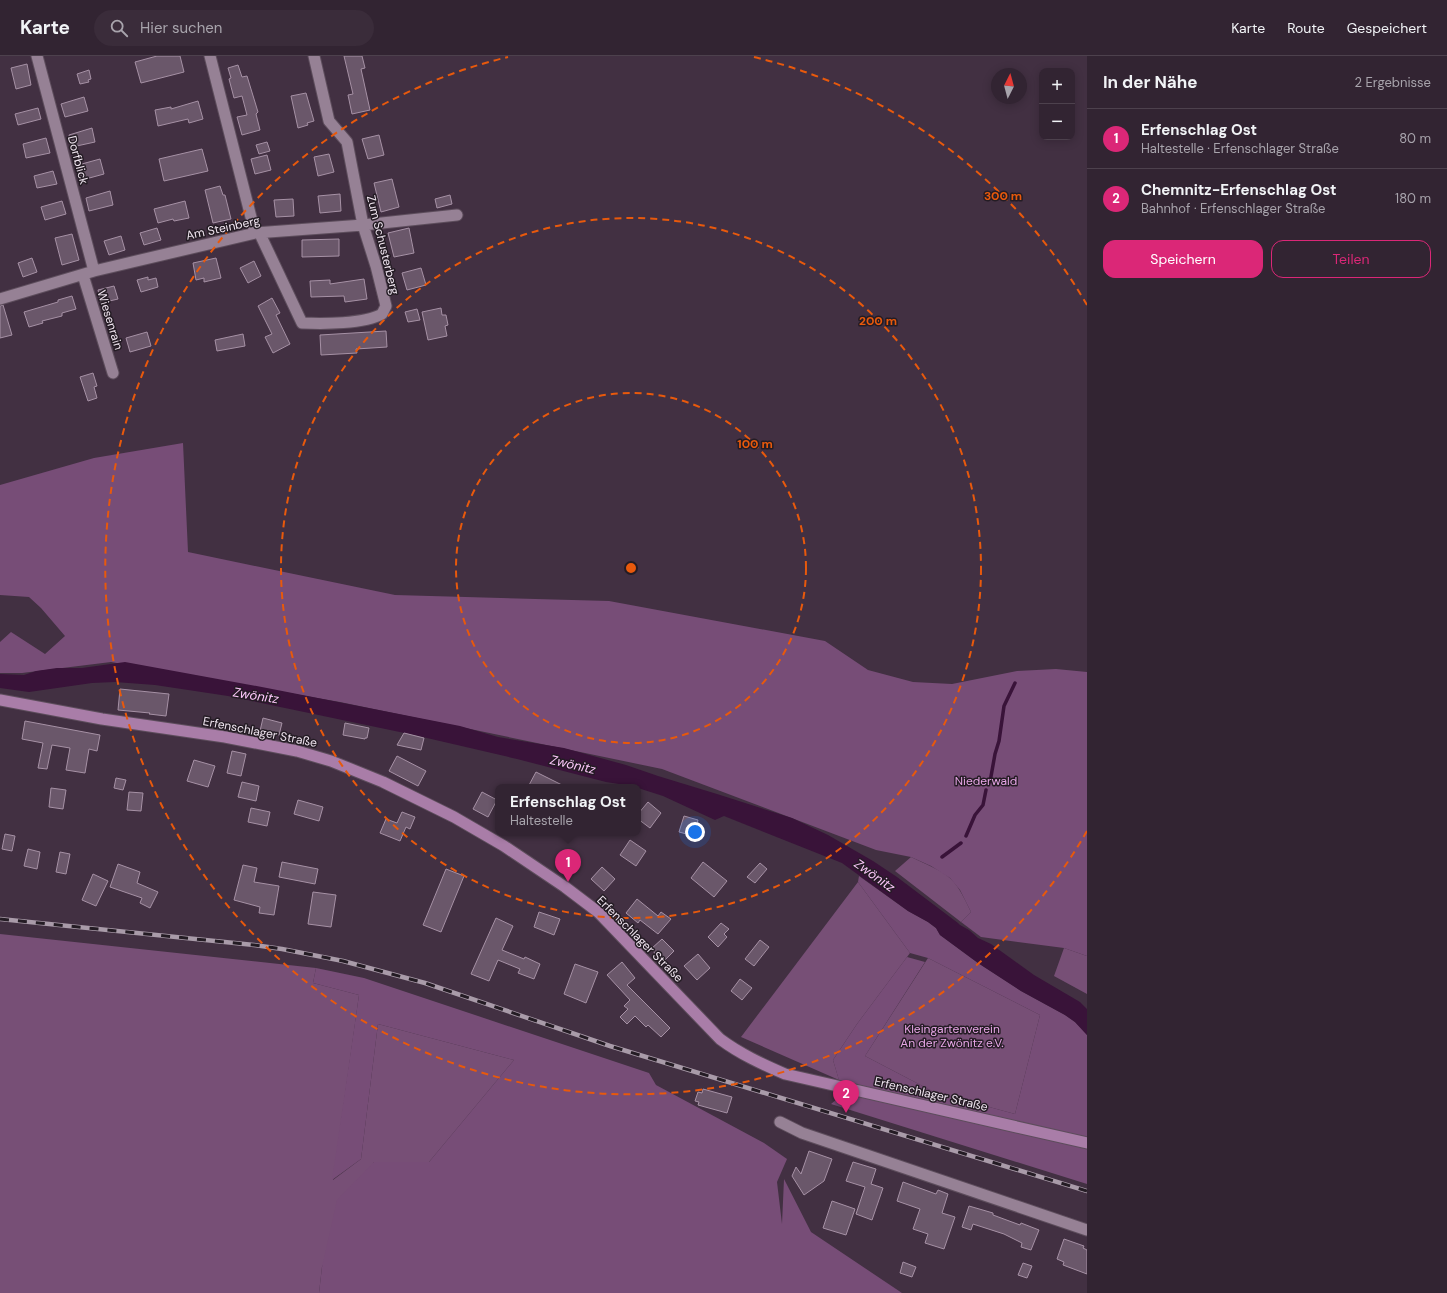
<!DOCTYPE html>
<html lang="de">
<meta charset="utf-8">
<style>
body{margin:0;font-family:"DM Sans",sans-serif;background:#3a2c3a;color:#f1f3f6}
.controls{position:absolute;right:12px;top:12px;display:grid;overflow:hidden;border-radius:8px;box-shadow:0 2px 10px #0003}
.controls button{width:36px;height:36px;display:grid;place-items:center;padding:0;border:0;border-bottom:1px solid #4d414d;background:#322432;color:#f1f3f6;font:20px sans-serif}
.compass{position:absolute;left:991px;top:12px;width:36px;height:36px;border-radius:50%;background:#322432;box-shadow:0 2px 10px #0003;rotate:6deg}
.you{position:absolute;left:695px;top:776px;width:14px;height:14px;margin:-10px;border:3px solid #fff;border-radius:50%;background:#1a73e8;box-shadow:0 0 0 6px #1a73e833}
.badge{display:grid;place-items:center;width:26px;height:26px;border-radius:50%;background:#db2777;color:#fff;font-size:13px;font-weight:700}
.pin{position:absolute;translate:-50% -33px;filter:drop-shadow(0 1px 2px #0008)}
.pin::after{content:'';position:absolute;top:21px;width:14px;height:12px;background:inherit;clip-path:polygon(0 0,100% 0,50% 100%)}
.popup{position:absolute;left:495px;top:728px;width:146px;height:52px;box-sizing:border-box;display:grid;place-content:center;border-radius:8px;background:#322432;filter:drop-shadow(0 1px 3px #0005);font-size:13px;white-space:nowrap;color:#a8a4ac}
.popup b{font-size:15px;color:#f1f3f6}
.popup::after{content:'';position:absolute;left:50%;top:100%;margin-left:-8px;border:8px solid transparent;border-top-color:#322432}
.list{margin:0;padding:0;list-style:none}
h2{display:flex;justify-content:space-between;align-items:center;height:52px;margin:0;padding:0 16px;font-size:17px}
h2 small{font-size:13px;font-weight:400;color:#a8a4ac}
.list li{display:grid;grid-template-columns:26px 1fr auto;gap:12px;align-items:center;box-sizing:border-box;height:60px;padding:0 16px;border-top:1px solid #4d414d}
.list b{display:block;font-size:15px;white-space:nowrap}
.list p{margin:0;font-size:13px;white-space:nowrap;color:#a8a4ac}
.list em{font-size:13px;font-style:normal;color:#a8a4ac}
.actions{display:flex;gap:8px;padding:12px 16px}
.actions a{flex:1;padding:9px 0;border:1px solid #db2777;border-radius:12px;text-align:center;font-size:14px;color:#db2777}
.actions .main{background:#db2777;color:#fff}
.icon{flex:none;width:22px;height:22px;fill:none;stroke:currentColor;stroke-width:2;stroke-linecap:round;stroke-linejoin:round}
.map{position:relative;flex:none;width:1087px;height:1237px;overflow:hidden}
header{display:flex;align-items:center;gap:24px;box-sizing:border-box;height:56px;padding:0 20px;background:#322432;border-bottom:1px solid #4d414d}
header strong{font-size:19px}
nav{display:flex;gap:22px;margin-inline-start:auto;font-size:14px}
.search{width:280px;height:36px;background:#3a2c3a;display:flex;align-items:center;gap:10px;box-sizing:border-box;padding:0 14px;border-radius:22px;color:#a8a4ac;font-size:15px}
main{display:flex}
aside{flex:1;background:#322432}
.map>svg:first-child{display:block}
</style>
<header>
<strong>Karte</strong>
<div class="search"><svg class="icon" aria-label="search" viewBox="0 0 24 24"><circle cx="10" cy="10" r="6"/><path d="M15 15l6 6"/></svg>Hier suchen</div>
<nav><a>Karte</a><a>Route</a><a>Gespeichert</a></nav>
</header>
<main>
<div class="map">
<svg width="1087" height="1237" viewBox="0 0 1087 1237">
<rect width="100%" height="100%" fill="#423042"/>
<path fill="#774f76" d="M911,801C923,807 942,814 951,823C960,832 965,844 971,856L961,866L895,815Z
M858,826L910,897L857,968L833,1004L839,1024L741,981Z
M0,878L316,912L313,927L359,939L333,1124L361,1103L378,968L514,1004L429,1106H374L322,1211L319,1237H0Z
M1064,892L1087,900V938L1054,920Z
M928,902L1040,959L1015,1058L934,1036L865,1000Z"/>
<path fill="#774d77" d="M183,387L188,496L395,539L609,545L825,585L868,614L913,626L952,628L1017,615L1056,613L1087,616V900L1064,892L981,881L961,866L971,856L960,834L950,822L931,810L911,801L876,794L662,713L340,646L111,606L22,617H0V586L11,576L45,598L65,580L41,552L29,541L0,539V429L94,402Z
M859,820L908,855L928,866L936,872L940,879L978,907L1021,935L1065,959L1075,966L1087,979V1128L831,1048L843,1038L833,1004L857,968L907,901L925,906L865,1000L934,1036L1015,1058L1040,959L928,902L910,897L858,826Z
M316,912L364,922L649,1017L656,1029L764,1087L787,1103L777,1126L782,1168L784,1123L811,1176L902,1237H319L322,1211L337,1144L374,1106H429L514,1004L378,968L361,1103L332,1124L359,939L313,927Z"/>
<path fill="#391339" d="M125,606L267,632L460,670L498,681L564,692L626,709L658,720L717,738L792,762L828,779L873,805L897,821L958,867L960,869L969,874L978,882L991,888L1034,919L1080,946L1087,953V979L1075,966L1065,959L1021,935L978,907L940,879L936,872L928,866L908,855L842,807L724,760L715,764L663,740L638,732V731L606,726L517,703L414,679L228,640L155,629L115,626L92,627L29,636L0,632V618L24,619L36,615L57,612H82Z"/>
<g fill="none" stroke-linecap="round" stroke-linejoin="round">
<path stroke="#391339" stroke-width="3.5" d="M990,726L995,698L999,685L1004,650L1015,627
M966,780L975,759L983,749L986,734
M942,801L961,787"/>
</g>
<path fill="#6a576a" stroke="#a691a5" d="M157,0H180L184,16L141,27L135,6Z
M344,0H362L365,12L361,13L370,54L352,58L348,39L353,38Z
M27,8L31,29L16,33L11,12Z
M238,9L242,21L247,20L258,56L256,58L260,74L242,79L237,61L247,59L242,40L234,42L229,23L231,22L228,12Z
M89,14L91,23L88,24L89,26L80,28L77,18Z
M306,37L314,65L307,67L308,69L298,72L291,40Z
M84,41L88,55L65,61L61,48Z
M198,45L203,63L189,67L188,63L158,70L155,54L171,51V53Z
M38,52L41,63L18,69L15,58Z
M92,72L95,86L72,91L69,79Z
M379,79L384,99L368,103L362,83Z
M46,82L50,97L26,102L23,88Z
M267,86L270,95L259,98L256,89Z
M202,93L208,115L164,125L159,103Z
M329,98L334,116L318,120L314,101Z
M267,99L271,114L255,118L251,103Z
M100,103L104,118L82,124L78,109Z
M53,115L57,128L37,132L34,120Z
M392,123L399,151L381,156L374,127Z
M220,130L223,139H225L231,163L213,167L205,134Z
M110,135L113,149L89,155L86,142Z
M340,138L341,155L320,157L318,140Z
M450,139L452,148L437,152L435,143Z
M293,143L294,160L276,161L274,144Z
M62,145L66,158L45,164L41,151Z
M185,145L189,162L174,165L173,163L158,167L154,153Z
M157,172L161,184L144,189L140,177Z
M409,172L414,197L394,201L388,177Z
M72,178L79,204L62,209L55,182Z
M121,180L125,194L109,199L104,185Z
M339,183V200L302,201V184Z
M32,202L37,216L23,221L18,207Z
M216,202L221,222L204,226V222L196,224L193,207Z
M254,205L261,220L248,227L240,212Z
M421,212L426,229L407,234L402,217Z
M148,221V224L156,222L158,231L141,236L137,224Z
M364,223L367,243L345,246L344,240L311,241L310,225L330,224V228Z
M114,230L118,243L101,247L98,234Z
M72,240L76,253L62,257V260L42,265L43,267L29,271L24,256L58,246V244Z
M272,242L280,257L276,259L290,288L273,297L265,281L272,278L258,250Z
M3,249L12,279L0,282V250Z
M441,252L442,259H446L448,269L445,270L447,280L428,284L422,256Z
M417,253L420,264L408,266L405,256Z
M386,275L387,291L356,293L357,297L321,299L320,279Z
M147,276L151,290L130,296L126,282Z
M243,278L245,290L217,295L215,284Z
M93,317L97,330L94,331L97,342L88,345L80,321Z
M120,633L169,638L166,660L149,658L150,657L118,654Z
M263,662L282,667L279,679L260,675Z
M25,665L100,679L97,695L89,693L85,717L66,714L70,692L52,689L47,713L38,712L43,687L22,683Z
M345,667L369,672L367,682H365V683L343,679Z
M404,677L424,682L421,694L397,689Z
M232,695L246,698L241,720L227,717Z
M397,700L426,715L418,730L389,715Z
M194,704L215,710L208,731L187,725Z
M536,716L566,731H528Z
M116,722L126,724L123,734L114,732Z
M242,726L259,730L256,745L238,741Z
M51,732L66,734L63,753L49,751Z
M129,736L143,737L141,755L127,754Z
M482,736L497,744L488,761L473,753Z
M298,744L323,751L319,765L294,758Z
M648,746L661,757L650,772L638,763V758Z
M251,752L270,756L267,770L248,766Z
M402,756L415,761L410,773L406,771L400,785L380,777L386,763L397,767Z
M684,760L698,764L694,780L679,776Z
M5,778L15,780L12,795L2,793Z
M630,784L646,795L636,810L620,799Z
M28,793L40,796L37,813L24,810Z
M60,796L70,798L66,818L56,816Z
M282,806L318,813L315,828L279,821Z
M703,806L727,825L714,841L691,822Z
M760,807L767,813L755,827L747,821Z
M118,808L140,816L137,827L158,836L150,852L140,847L142,842L110,831Z
M243,809L257,812L254,826L279,830L274,859L259,857L260,851L234,844Z
M602,811L615,823L604,835L591,823Z
M446,813L464,820L441,876L423,869Z
M93,818L108,825L96,850L82,844Z
M313,836L336,839L331,871L308,868Z
M637,843L658,860L661,856L671,863L658,878L640,864L638,867L626,857Z
M539,856L560,863L554,879L534,871Z
M496,862L513,870L502,894L524,903L525,901L540,908L534,923L518,917L520,913L498,904L489,925L471,918Z
M721,867L729,873L724,878L727,881L718,891L708,881Z
M662,883L674,895L663,906L651,893Z
M760,884L769,891L754,910L745,903Z
M698,898L710,912L697,924L684,910Z
M622,906L635,922L627,929L670,972L661,981L648,969L646,971L635,960L627,968L620,961L628,953L624,950L630,944L607,919Z
M575,908L598,916L586,947L564,938Z
M740,923L752,932L742,944L731,935Z
M703,1033L732,1041L727,1057L698,1049L699,1046L695,1045L698,1036L702,1037Z
M809,1095L832,1103L824,1125L804,1139L792,1120L796,1111L801,1118Z
M853,1106L876,1113L871,1128L883,1132L872,1164L856,1158L865,1131L846,1125Z
M903,1126L936,1138L938,1134L948,1138L942,1157L955,1161L944,1193L925,1187L928,1178L913,1173L920,1153L897,1145Z
M832,1145L855,1153L846,1179L823,1172Z
M969,1150L993,1157V1159L1020,1169L1021,1167L1039,1174L1031,1194L1021,1191L1022,1187L1004,1178L973,1168L971,1174L962,1171Z
M1064,1183L1084,1190L1083,1192L1087,1194V1218L1063,1209L1064,1206L1057,1203Z
M903,1206L916,1211L912,1221L900,1217Z
M1023,1207L1032,1210L1027,1222L1018,1219Z"/>
<g fill="none" stroke-linecap="round" stroke-linejoin="round">
<defs>
<path id="minor" d="M37,0L94,215
M210,0L255,177
M259,176L302,267C323,268 364,268 382,258L386,250L376,210L363,169L347,86L329,65L314,0
M83,219L113,317
M0,243L94,215L255,177L363,169L457,159
M780,1066L802,1077L1087,1174"/>
<path id="secondary" d="M0,644L102,663L225,681L297,695L331,705L383,726L454,761L504,790L565,831L598,856L720,983C740,998 762,1008 785,1018L1087,1087"/>
</defs>
<use href="#minor" stroke="#5d4d5c" stroke-width="13"/>
<use href="#secondary" stroke="#5d4d5c" stroke-width="13"/>
<use href="#minor" stroke="#968195" stroke-width="11"/>
<use href="#secondary" stroke="#a97da8" stroke-width="11"/>
<defs>
<path id="rail" d="M0,863L254,889L282,893L343,905L425,927L610,990L1087,1135"/>
</defs>
<use href="#rail" stroke="#a99ba9" stroke-width="4.5"/>
<use href="#rail" stroke="#241c24" stroke-width="3" stroke-dasharray="9" stroke-linecap="butt"/>
</g>
<g fill="none" stroke="#e8590c" stroke-width="2" stroke-dasharray="7 5">
<circle cx="631" cy="512" r="175"/>
<circle cx="631" cy="512" r="350"/>
<path d="M1087 775A526 526 0 1 1 508 1M754 1A526 526 0 0 1 1087 249"/>
</g>
<g text-anchor="middle" stroke-width="3" stroke-linejoin="round" paint-order="stroke">
<g font-size="12" fill="#f0e5f0" stroke="#241c24">
<text transform="translate(78 104) rotate(75)" y="4">Dorfblick</text>
<text transform="translate(223 172) rotate(-12)" y="4">Am Steinberg</text>
<text transform="translate(383 189) rotate(76)" y="4">Zum Schusterberg</text>
<text transform="translate(110 264) rotate(73)" y="4">Wiesenrain</text>
<text transform="translate(260 676) rotate(11)" y="4">Erfenschlager Straße</text>
<text transform="translate(640 883) rotate(45)" y="4">Erfenschlager Straße</text>
<text transform="translate(931 1038) rotate(13)" y="4">Erfenschlager Straße</text>
</g>
<g font-size="12" fill="#e6a5e5" stroke="#241c24">
<text x="986" y="729">Niederwald</text>
<text x="952" y="977">Kleingartenverein<tspan x="952" dy="14">An der Zwönitz e.V.</tspan></text>
</g>
<g font-size="13" font-style="italic" fill="#fdc7fb" stroke="#241c24">
<text transform="translate(256 639) rotate(9)" y="5">Zwönitz</text>
<text transform="translate(573 708) rotate(13)" y="5">Zwönitz</text>
<text transform="translate(875 819) rotate(35)" y="5">Zwönitz</text>
</g>
</g>
<circle cx="631" cy="512" r="6" fill="#e8590c" stroke="#241c24" stroke-width="2"/>
<g font-size="12" text-anchor="middle" font-weight="bold" fill="#e8590c" stroke="#241c24" stroke-width="3" stroke-linejoin="round" paint-order="stroke">
<text x="1003" y="144">300 m</text>
<text x="878" y="269">200 m</text>
<text x="755" y="392">100 m</text>
</g>
</svg>
<div class="controls">
<button>+</button>
<button>−</button>
</div>
<svg class="compass" viewBox="-18 -18 36 36"><path d="M0-13l5 13h-10z" fill="#e53935"/><path d="M0 13l5-13h-10z" fill="#a8a4ac"/></svg>
<div class="you"></div>
<div class="pin badge" style="left:568px;top:826px">1</div>
<div class="popup"><b>Erfenschlag Ost</b>Haltestelle</div>
<div class="pin badge" style="left:846px;top:1057px">2</div>
</div>
<aside>
<h2>In der Nähe<small>2 Ergebnisse</small></h2>
<ul class="list">
<li><span class="badge">1</span><div><b>Erfenschlag Ost</b><p>Haltestelle · Erfenschlager Straße</p></div><em>80 m</em></li>
<li><span class="badge">2</span><div><b>Chemnitz-Erfenschlag Ost</b><p>Bahnhof · Erfenschlager Straße</p></div><em>180 m</em></li>
</ul>
<div class="actions"><a class="main">Speichern</a><a>Teilen</a></div>
</aside>
</main>
